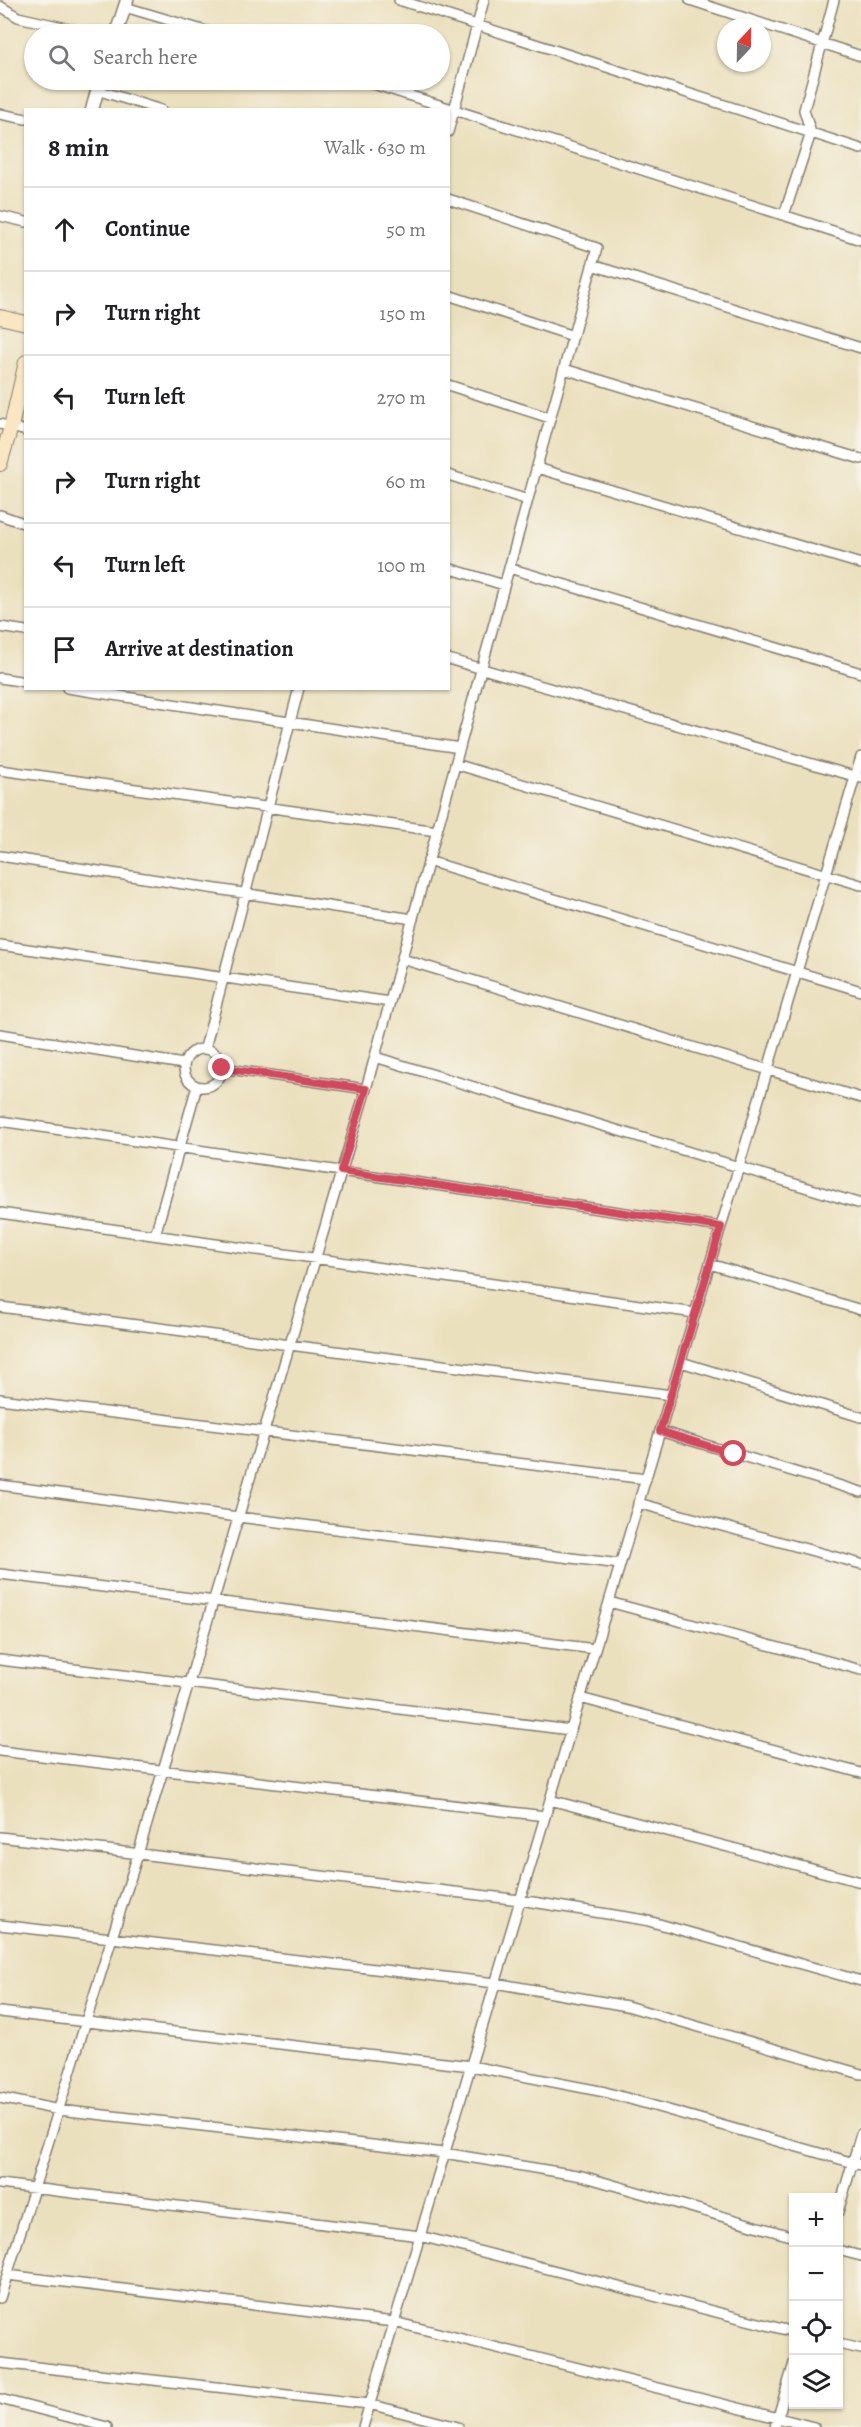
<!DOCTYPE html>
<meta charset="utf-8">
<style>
body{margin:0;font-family:Alegreya,serif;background:#f6f6f6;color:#202124}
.controls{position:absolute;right:18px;bottom:18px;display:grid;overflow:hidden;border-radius:0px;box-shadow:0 2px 4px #0004}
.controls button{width:54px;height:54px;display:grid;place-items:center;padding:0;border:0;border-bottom:2px solid #e0e0e0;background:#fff;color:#202124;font:30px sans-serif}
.compass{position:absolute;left:717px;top:18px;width:54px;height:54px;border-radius:50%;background:#fff;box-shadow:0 2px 4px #0004;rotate:22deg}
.stop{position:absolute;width:18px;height:18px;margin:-14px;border:4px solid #d1495b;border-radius:50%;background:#fff}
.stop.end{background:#d1495b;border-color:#fff;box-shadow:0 2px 6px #0008}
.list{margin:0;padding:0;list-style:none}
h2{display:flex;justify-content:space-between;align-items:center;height:78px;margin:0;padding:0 24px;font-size:26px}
h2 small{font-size:20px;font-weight:400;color:#757577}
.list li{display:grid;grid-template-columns:39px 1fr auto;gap:18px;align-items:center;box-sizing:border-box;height:84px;padding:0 24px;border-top:2px solid #e0e0e0}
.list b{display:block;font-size:22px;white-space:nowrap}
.list em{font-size:20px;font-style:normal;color:#757577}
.icon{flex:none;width:33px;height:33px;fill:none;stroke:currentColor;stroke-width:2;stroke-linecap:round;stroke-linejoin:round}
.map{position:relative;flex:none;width:861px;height:2427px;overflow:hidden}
.search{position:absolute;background:#fff;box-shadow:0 2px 4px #0004;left:24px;top:24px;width:426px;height:66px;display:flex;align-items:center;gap:15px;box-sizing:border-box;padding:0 21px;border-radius:33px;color:#757577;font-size:22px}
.panel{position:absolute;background:#fff;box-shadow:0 2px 4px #0004;left:24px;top:108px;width:426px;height:582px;border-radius:0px}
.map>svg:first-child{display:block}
</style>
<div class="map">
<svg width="861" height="2427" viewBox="0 0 861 2427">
<rect width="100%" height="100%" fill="#f7f3e8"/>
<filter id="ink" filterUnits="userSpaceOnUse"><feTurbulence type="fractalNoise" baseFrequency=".0167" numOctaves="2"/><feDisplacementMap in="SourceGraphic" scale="12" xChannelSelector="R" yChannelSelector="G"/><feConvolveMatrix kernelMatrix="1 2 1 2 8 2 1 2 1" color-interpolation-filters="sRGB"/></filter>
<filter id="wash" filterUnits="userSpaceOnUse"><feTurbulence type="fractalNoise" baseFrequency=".008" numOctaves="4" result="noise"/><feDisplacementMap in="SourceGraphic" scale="24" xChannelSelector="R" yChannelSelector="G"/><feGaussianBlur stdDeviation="1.35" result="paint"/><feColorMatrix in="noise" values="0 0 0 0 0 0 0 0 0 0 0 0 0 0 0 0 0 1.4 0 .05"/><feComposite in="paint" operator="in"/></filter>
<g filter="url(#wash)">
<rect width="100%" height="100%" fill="#ebe0bd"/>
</g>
<g filter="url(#ink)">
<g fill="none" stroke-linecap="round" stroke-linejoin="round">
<defs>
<path id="minor" d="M399,0L861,149
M690,0L861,56
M0,6L18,17L93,34
M125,7L216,34
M361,80L861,240
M97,90L161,110
M0,114L26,119
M448,132L484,0
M784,215L811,133L804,110L834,0
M0,216L26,222
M592,265L861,348
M448,295L573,336
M564,369L861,459
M448,385L550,418
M0,424L26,431
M537,468L861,564
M448,475L528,500
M0,515L26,524
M448,568L504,585
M509,568L861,673
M0,627L26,631
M448,659L861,778
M0,678L26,682
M67,688L460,748
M455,764L861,885
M0,770L437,831
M0,856L413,919
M428,861L861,991
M0,945L390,1002
M402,959L861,1098
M0,1034L183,1064
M205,1048L299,688
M184 1068a19 19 0 1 1 38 0a19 19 0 1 1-38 0Z
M375,1057L861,1204
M222,1068L366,1089
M0,1121L721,1227
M0,1213L695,1313
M155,1235L197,1086
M710,1264L861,1310
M0,1307L671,1395
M681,1362L861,1417
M0,1399L646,1479
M660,1431L861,1492
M0,1485L238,1517L620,1564
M638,1503L861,1564
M0,1574L595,1649
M609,1602L861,1670
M0,1660L571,1730
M580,1698L861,1773
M0,1751L545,1816
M550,1800L861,1882
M0,1837L520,1900L645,1920L861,1981
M0,1925L495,1983L627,2006L861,2074
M0,2012L471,2066L605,2092L861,2165
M0,2098L59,2110L444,2153L582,2176L794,2237
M0,2184L420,2236L794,2332
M838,2212L861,2134
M838,2250L861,2256
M7,2275L394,2322L814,2427
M0,2298L138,1854L366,1089L597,248L448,199
M838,2344L861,2349
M0,2363L369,2404L458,2427
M0,2399L107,2427
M363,2427L861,757
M775,2427L794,2363"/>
<path id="tertiary" d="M116,34L127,0
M92,110L100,80"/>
<path id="secondary" d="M0,317L26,323
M0,464L11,427L26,362"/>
</defs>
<use href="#minor" stroke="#847e6c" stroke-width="12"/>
<use href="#tertiary" stroke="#847e6c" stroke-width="15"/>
<use href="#secondary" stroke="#847e6c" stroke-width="16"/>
<use href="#minor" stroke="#fff" stroke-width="9"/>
<use href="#tertiary" stroke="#fff" stroke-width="12"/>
<use href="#secondary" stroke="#fbe6c4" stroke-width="14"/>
</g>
</g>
<g fill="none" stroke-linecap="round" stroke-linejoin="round" filter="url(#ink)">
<path stroke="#d1495b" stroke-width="8" d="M222,1068L366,1089L341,1171L721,1227L660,1431L734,1454"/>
</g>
</svg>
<div class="controls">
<button>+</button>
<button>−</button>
<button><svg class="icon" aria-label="locate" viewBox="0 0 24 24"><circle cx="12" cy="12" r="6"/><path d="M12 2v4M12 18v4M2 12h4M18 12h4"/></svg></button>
<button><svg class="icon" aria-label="layers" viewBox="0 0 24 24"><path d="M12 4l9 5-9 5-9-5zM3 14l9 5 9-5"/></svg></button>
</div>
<svg class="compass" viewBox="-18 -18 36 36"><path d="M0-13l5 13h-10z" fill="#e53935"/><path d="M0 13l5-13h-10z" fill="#757577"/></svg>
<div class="stop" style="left:734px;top:1454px"></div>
<div class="stop end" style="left:222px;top:1068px"></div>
<div class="search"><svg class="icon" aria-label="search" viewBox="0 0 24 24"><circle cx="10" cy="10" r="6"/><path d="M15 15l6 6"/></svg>Search here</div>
<section class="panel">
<h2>8 min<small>Walk · 630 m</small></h2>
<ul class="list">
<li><svg class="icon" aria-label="ahead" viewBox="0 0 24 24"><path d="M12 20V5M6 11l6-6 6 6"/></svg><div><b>Continue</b></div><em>50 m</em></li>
<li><svg class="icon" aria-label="right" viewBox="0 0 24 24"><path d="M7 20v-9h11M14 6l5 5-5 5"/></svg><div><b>Turn right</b></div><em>150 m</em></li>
<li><svg class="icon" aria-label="left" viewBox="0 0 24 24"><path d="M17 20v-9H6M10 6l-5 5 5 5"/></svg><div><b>Turn left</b></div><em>270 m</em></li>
<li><svg class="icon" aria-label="right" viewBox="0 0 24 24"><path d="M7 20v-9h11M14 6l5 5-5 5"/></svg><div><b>Turn right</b></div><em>60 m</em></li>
<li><svg class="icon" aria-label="left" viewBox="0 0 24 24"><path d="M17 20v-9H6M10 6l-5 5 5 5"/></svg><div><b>Turn left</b></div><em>100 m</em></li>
<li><svg class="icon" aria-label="arrive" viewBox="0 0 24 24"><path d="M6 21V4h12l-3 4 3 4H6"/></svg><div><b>Arrive at destination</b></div></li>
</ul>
</section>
</div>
